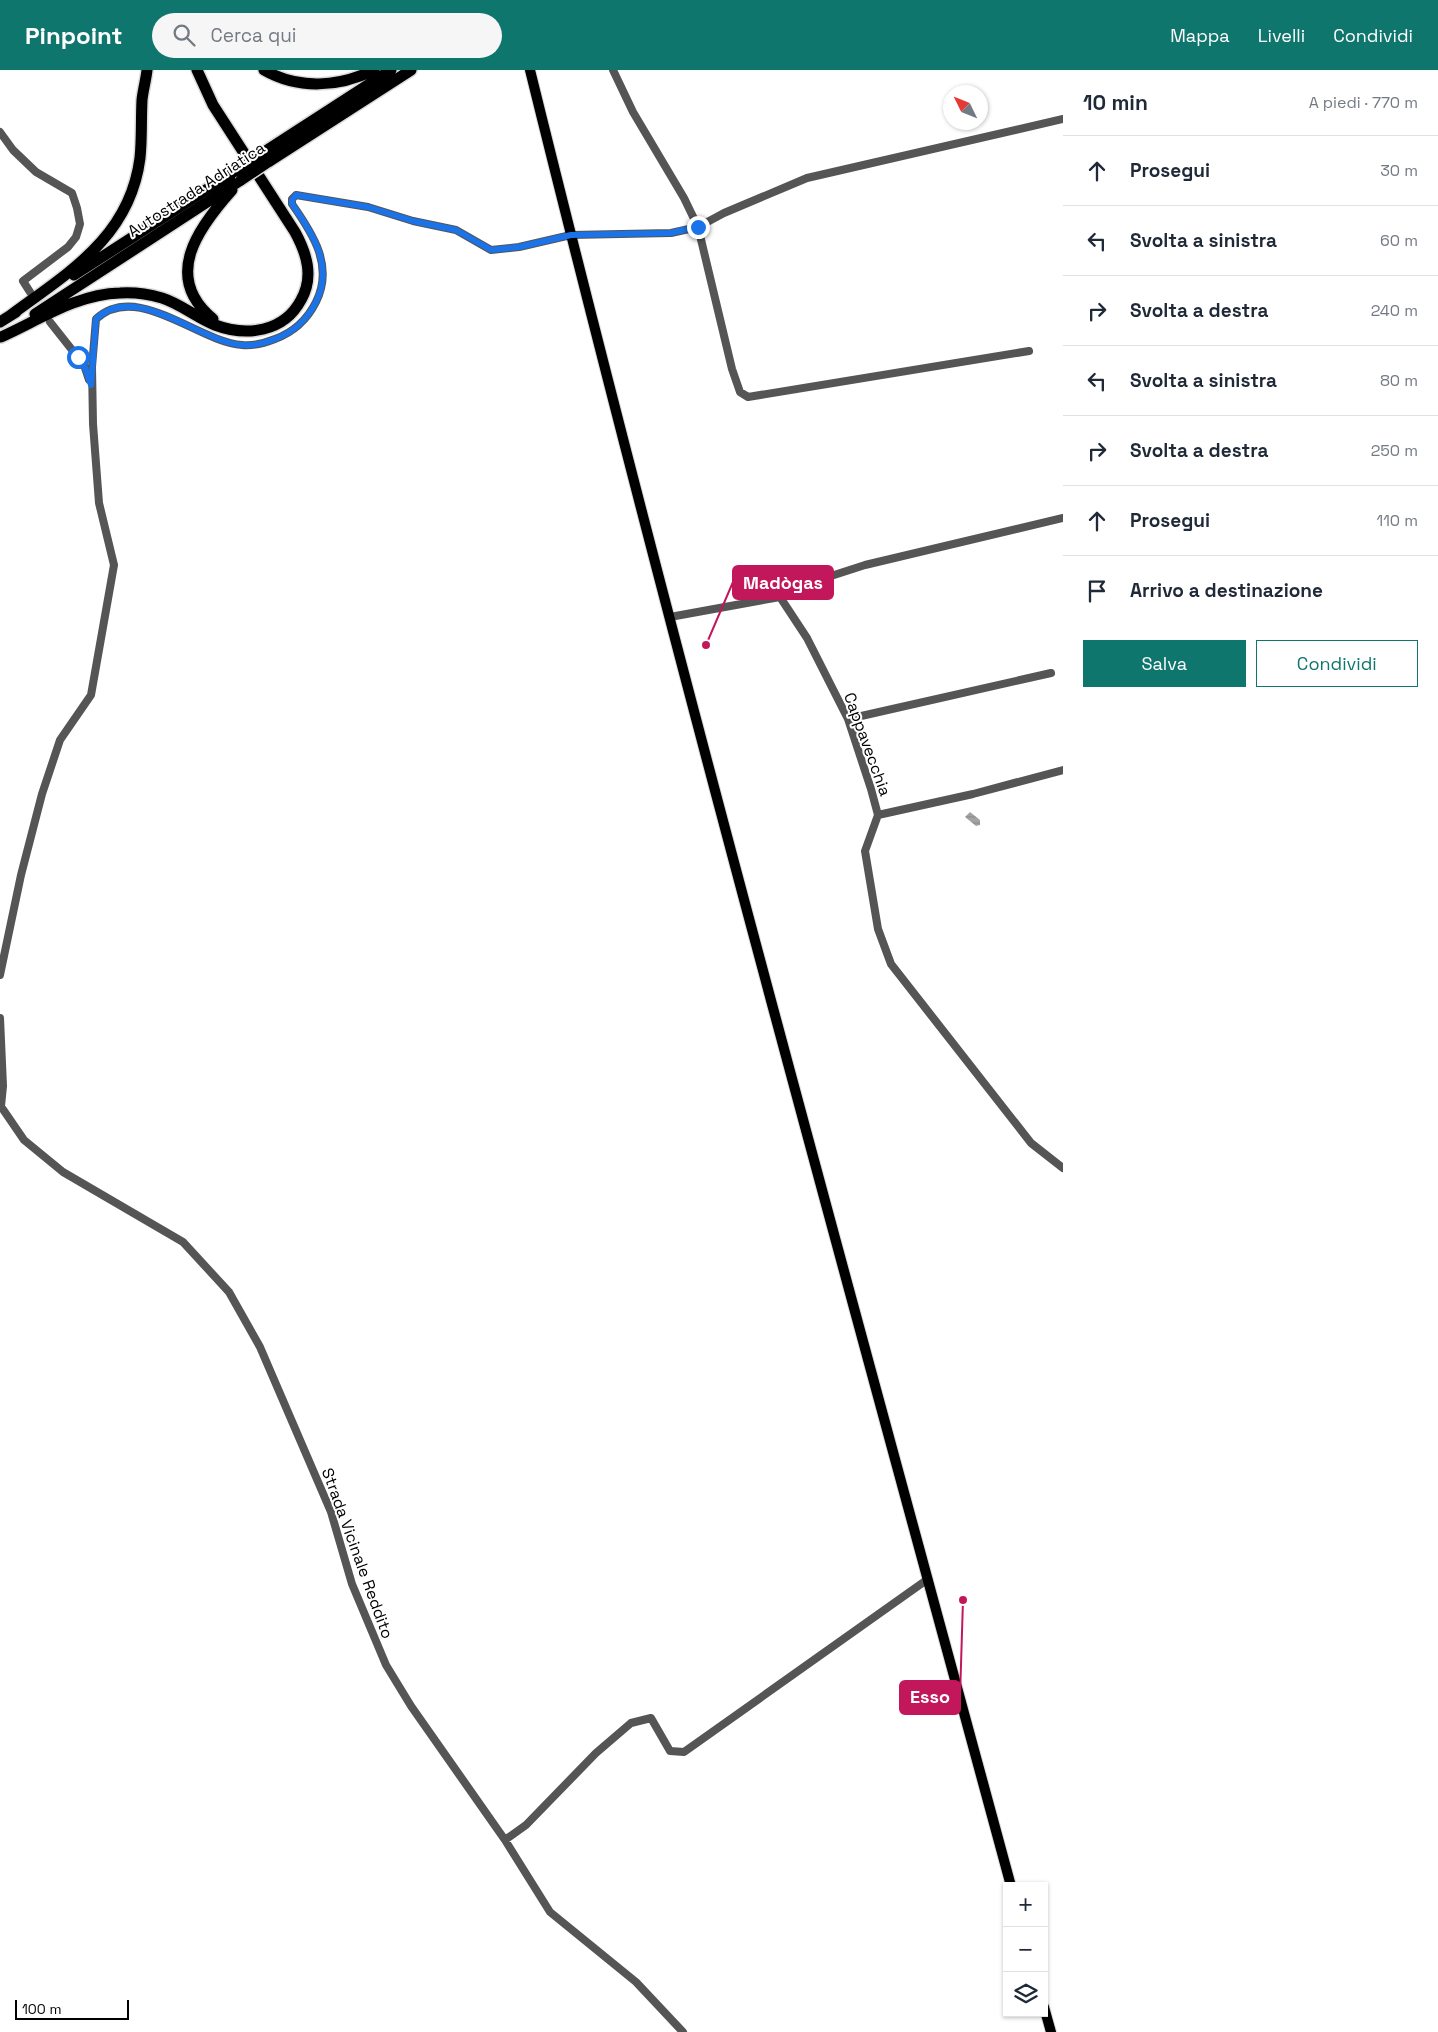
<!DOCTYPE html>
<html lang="it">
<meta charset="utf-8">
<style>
body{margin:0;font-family:"Space Grotesk",sans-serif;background:#f6f6f7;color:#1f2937}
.controls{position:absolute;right:15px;bottom:15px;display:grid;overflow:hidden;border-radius:0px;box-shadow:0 1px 4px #0004}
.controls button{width:45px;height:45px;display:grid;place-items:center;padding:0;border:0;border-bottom:1px solid #e0e1e3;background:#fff;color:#1f2937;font:25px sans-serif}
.compass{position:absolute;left:943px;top:15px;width:45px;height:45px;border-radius:50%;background:#fff;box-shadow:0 1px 4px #0004;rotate:313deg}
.scale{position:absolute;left:15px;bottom:12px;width:114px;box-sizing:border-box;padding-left:5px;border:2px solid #000;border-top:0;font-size:14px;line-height:18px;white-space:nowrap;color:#000;-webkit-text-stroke:4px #fff;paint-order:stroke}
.stop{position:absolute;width:15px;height:15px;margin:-11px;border:4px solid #1a73e8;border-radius:50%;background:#fff}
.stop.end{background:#1a73e8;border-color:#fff;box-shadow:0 1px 5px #0008}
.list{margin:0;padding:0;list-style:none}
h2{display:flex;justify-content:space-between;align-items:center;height:65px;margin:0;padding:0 20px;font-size:21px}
h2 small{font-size:16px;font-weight:400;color:#747a83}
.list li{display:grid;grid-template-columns:32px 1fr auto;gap:15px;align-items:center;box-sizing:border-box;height:70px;padding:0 20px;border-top:1px solid #e0e1e3}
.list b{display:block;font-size:19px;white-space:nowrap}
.list em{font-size:16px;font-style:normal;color:#747a83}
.actions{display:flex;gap:10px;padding:15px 20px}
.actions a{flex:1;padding:11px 0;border:1px solid #0f766e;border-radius:0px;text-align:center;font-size:18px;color:#0f766e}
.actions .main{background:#0f766e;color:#fff}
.icon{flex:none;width:28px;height:28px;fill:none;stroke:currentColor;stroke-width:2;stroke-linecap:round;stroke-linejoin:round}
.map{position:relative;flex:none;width:1063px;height:1962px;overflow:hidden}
header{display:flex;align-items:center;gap:30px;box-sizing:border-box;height:70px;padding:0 25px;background:#0f766e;color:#fff}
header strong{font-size:24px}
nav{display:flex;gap:28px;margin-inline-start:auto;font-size:18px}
.search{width:350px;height:45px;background:#f6f6f7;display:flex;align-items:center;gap:12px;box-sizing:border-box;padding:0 18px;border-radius:28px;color:#747a83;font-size:19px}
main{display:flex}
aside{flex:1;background:#fff}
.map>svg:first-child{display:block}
</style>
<header>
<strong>Pinpoint</strong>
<div class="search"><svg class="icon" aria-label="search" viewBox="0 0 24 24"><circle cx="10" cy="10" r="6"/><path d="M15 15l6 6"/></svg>Cerca qui</div>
<nav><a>Mappa</a><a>Livelli</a><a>Condividi</a></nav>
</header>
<main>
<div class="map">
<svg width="1063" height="1962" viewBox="0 0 1063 1962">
<defs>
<pattern id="water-rules" width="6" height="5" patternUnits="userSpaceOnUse" patternTransform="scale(1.25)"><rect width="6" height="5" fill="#a3a3a3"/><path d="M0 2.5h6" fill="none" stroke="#8b8b8b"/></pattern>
</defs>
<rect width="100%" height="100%" fill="#fff"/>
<path fill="url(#water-rules)" d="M970,742L980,750V755L976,756L965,747Z"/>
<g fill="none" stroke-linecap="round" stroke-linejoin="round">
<defs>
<path id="major" d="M530,0C680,608 847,1211 1011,1816
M1044,1937L1051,1962"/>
<path id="highway" d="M264,0C299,20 339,17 374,0
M264,82L391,0
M268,92L411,0
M74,205L232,103
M35,244L241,110
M11,245C69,202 130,167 140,88C142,69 141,49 142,30C143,20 146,10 147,0
M213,249C162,207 198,158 232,120
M0,252L16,242
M1,267C39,250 77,224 120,223C134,222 148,224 162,228C181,234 197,248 215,255C247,267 284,262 301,230C314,207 307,184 295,162L213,35L197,0"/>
</defs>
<use href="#major" stroke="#dbdbdb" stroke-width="12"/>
<use href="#highway" stroke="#dbdbdb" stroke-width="14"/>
<path stroke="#555" stroke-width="8" d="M0,62L13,80L36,102L72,123L77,138L80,154L76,167L68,177L23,211L30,222
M50,252L84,295L89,310
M1029,281L748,327L740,322L732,299L698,157L724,143L807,108L1063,49
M780,527L797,517L865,495L1063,448
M670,547L780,527L807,568L848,649L871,719L878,745L865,781L878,859L891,894L1031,1073L1063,1098
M848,649L1051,603
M878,745L973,724L1063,700
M0,905L21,805L42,724L60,670L91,625L114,495L99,433L93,354L92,297L96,249C137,211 198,272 242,275C253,276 265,273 275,269C294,262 307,250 316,232C334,196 313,164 292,134V129L296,125L368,137L413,151L456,160L491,180L519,177L571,165L671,163L698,157L684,128L633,42L613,0
M0,948L3,1016L1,1036
M0,1035L24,1070L63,1102L183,1172L229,1222L260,1277L331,1442L352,1514L386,1595L411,1636L505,1770L550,1842L636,1912L683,1962
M505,1770L526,1755L596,1683L631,1653L651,1648L670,1681L684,1682L928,1509"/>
<use href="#major" stroke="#000" stroke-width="10"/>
<use href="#highway" stroke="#000" stroke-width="11"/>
<defs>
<path id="highway-bridge" d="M232,103L264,82
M241,110L268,92"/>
</defs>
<use href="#highway-bridge" stroke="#dbdbdb" stroke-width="14" stroke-linecap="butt"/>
<use href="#highway-bridge" stroke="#000" stroke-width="11"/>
</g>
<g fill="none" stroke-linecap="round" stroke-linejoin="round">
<path stroke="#1a73e8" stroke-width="6" d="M78,287L84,295L91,315L96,249C136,211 199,272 242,275C253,276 265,273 275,269C294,262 307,250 316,232C334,196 313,164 292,134V130L296,125L368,137L413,151L456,160L491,180L519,177L571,165L670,163L698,157"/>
</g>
<g text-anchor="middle" stroke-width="4" stroke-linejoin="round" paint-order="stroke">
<g font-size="16" fill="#000" stroke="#fff">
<text transform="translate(196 119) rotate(-33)" y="6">Autostrada Adriatica</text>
<text transform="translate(868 674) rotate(70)" y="6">Cappavecchia</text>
<text transform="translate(358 1483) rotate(70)" y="6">Strada Vicinale Reddito</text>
</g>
</g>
<path fill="none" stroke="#c2185b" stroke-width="2" d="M706 575L733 512M963 1530L960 1627"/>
<g fill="#c2185b" stroke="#fff" stroke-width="2">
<circle cx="706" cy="575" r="5"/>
<circle cx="963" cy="1530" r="5"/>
</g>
<g fill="#c2185b" stroke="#c2185b" stroke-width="2">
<rect x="733" y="496" width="100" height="33" rx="5"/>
<rect x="900" y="1611" width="60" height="33" rx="5"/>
</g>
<g font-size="18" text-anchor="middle" font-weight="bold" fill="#fff">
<text x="783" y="519">Madògas</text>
<text x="930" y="1633">Esso</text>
</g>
</svg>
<div class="controls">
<button>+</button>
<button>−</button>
<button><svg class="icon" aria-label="layers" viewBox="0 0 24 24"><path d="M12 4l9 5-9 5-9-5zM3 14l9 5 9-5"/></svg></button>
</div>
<svg class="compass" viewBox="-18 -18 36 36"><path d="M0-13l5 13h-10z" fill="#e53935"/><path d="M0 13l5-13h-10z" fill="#747a83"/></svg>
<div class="scale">100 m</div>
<div class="stop" style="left:78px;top:287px"></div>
<div class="stop end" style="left:698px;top:157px"></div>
</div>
<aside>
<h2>10 min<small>A piedi · 770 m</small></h2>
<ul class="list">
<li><svg class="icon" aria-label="ahead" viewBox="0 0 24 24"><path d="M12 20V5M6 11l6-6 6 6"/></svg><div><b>Prosegui</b></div><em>30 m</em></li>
<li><svg class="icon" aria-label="left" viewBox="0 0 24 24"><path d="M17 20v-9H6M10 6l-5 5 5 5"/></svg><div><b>Svolta a sinistra</b></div><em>60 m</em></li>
<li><svg class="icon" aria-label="right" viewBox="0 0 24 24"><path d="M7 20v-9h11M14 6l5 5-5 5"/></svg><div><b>Svolta a destra</b></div><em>240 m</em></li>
<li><svg class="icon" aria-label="left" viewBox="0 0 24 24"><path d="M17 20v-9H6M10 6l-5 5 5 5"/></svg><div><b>Svolta a sinistra</b></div><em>80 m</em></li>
<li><svg class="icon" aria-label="right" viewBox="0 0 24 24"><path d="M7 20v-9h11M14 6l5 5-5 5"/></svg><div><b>Svolta a destra</b></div><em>250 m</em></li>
<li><svg class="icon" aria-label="ahead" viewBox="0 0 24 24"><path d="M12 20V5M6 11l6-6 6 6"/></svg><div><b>Prosegui</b></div><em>110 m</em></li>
<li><svg class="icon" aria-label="arrive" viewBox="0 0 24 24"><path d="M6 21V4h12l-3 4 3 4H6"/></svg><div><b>Arrivo a destinazione</b></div></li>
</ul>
<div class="actions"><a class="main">Salva</a><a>Condividi</a></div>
</aside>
</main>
